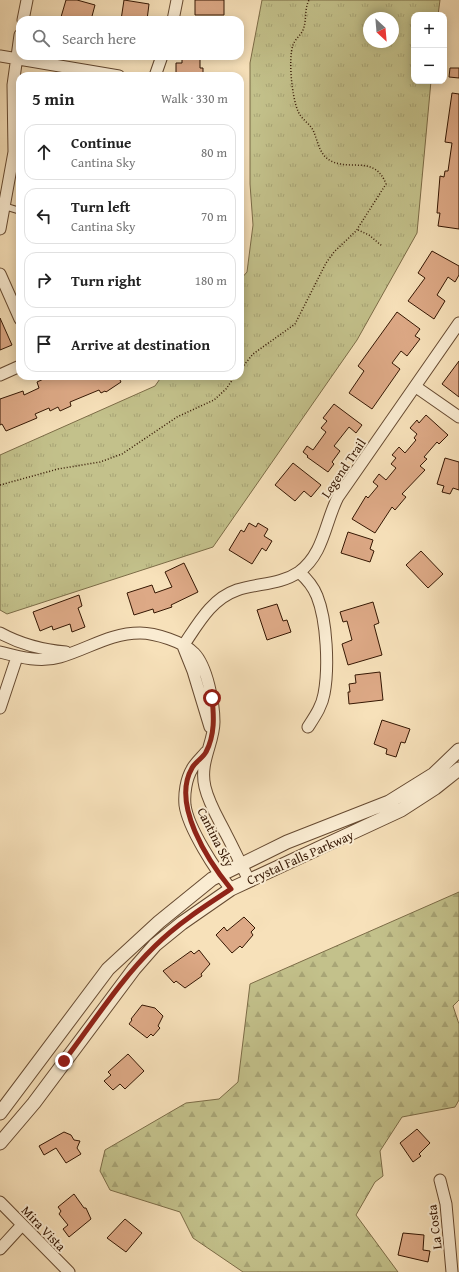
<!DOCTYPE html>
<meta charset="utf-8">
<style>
body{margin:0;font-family:"Gentium Book Plus",serif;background:#f6f6f6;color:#222}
.controls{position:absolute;right:12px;top:12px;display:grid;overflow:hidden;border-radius:8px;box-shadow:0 2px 10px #0003}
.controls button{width:36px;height:36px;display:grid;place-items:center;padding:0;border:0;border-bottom:1px solid #e0e0e0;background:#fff;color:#222;font:20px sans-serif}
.compass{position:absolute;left:363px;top:12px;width:36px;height:36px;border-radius:50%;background:#fff;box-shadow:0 2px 10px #0003;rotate:154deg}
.stop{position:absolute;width:12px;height:12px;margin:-9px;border:3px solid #8f2418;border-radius:50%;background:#fff}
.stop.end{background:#8f2418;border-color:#fff;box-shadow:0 1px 4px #0008}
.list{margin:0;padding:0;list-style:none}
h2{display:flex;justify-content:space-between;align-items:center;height:52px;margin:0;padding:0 16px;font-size:17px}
h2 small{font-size:13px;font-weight:400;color:#767676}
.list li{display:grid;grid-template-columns:26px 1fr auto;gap:12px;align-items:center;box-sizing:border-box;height:56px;margin:0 8px 8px;padding:0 8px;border:1px solid #e0e0e0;border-radius:12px}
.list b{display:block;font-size:15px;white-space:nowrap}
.list p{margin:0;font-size:13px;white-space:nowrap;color:#767676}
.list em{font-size:13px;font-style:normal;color:#767676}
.icon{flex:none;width:22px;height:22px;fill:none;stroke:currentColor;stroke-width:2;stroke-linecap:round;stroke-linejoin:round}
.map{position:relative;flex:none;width:459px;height:1272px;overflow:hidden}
.search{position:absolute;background:#fff;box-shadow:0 2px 10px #0003;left:16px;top:16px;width:228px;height:44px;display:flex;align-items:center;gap:10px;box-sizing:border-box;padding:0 14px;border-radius:12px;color:#767676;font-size:15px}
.panel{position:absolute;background:#fff;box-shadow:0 2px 10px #0003;left:16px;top:72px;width:228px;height:308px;border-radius:12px}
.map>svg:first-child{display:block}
</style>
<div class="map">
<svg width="459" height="1272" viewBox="0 0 459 1272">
<defs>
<pattern id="grass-tufts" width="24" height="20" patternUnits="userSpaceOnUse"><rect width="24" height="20" fill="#c3c18b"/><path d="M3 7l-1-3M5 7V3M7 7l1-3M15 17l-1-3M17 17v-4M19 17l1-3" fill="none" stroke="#a8a576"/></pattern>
<pattern id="forest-firs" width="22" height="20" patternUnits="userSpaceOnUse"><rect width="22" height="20" fill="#c3c18b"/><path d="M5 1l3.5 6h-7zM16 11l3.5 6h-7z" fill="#a8a576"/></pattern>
</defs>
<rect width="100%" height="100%" fill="#f7e1ba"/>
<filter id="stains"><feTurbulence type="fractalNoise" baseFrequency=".005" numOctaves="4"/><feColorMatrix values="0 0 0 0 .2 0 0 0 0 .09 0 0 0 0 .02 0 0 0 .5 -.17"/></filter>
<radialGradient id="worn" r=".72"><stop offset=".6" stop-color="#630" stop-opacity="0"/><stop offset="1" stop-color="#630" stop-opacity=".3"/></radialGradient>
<path fill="url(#grass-tufts)" stroke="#7c6c47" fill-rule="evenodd" d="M262,0H440L438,15H414V81H431L417,233L357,340L213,547L7,614L0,610V455L155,386L162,376H240V280L247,272L253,225L250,184V63ZM369,18H393V42H369Z"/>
<path fill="url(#forest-firs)" stroke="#7c6c47" d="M459,892V1000L453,1006L459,1024V1100L455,1107L402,1117L380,1151L383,1176L375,1182L356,1215L398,1272H243L193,1238L180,1212L110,1190L100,1171L105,1150L186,1103L219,1099L238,1082L250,984Z"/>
<path fill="#dda986" stroke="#351703" d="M66,0H77L95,5L91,20H71L61,17Z
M124,0L149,4L147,20H121Z
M195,0H224V15H195Z
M182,59H200V68H203V76H176V63H182Z
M450,68H459V78L449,77Z
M452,93L459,94V229L438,226L440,213H437L440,176L444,177L445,171H448L452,143L445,142Z
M432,251L459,266V275L455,282L448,277L437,295L445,301L434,319L408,301L425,278L418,273Z
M397,312L420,329L415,336L420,339L407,356L401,351L392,363L400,369L372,409L349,393L364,371L358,366Z
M0,318L12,345L0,350Z
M459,361V397L442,384Z
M50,376H118L121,382L106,392L105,391L101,393L99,390L70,402L71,406L60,411L58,407L50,411L49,408L35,414L37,418L6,431L2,424L0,425V399L23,391L24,395L39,388L37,382Z
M334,404L362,425L356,433L349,427L334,446L340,451L332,462L334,464L328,472L307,457L308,456L303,452L307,446L313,450L326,432L321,428L327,421L323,418Z
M426,415L448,435L439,444L437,442L424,457L427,459L420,466L425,470L402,494L406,497L395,510L392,507L375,533L352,519L366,496L368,498L378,486L373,482L379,474L386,480L396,468L391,464L396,458L392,455L399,447L405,453L416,440L414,438L417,434L410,428L417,420L419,423Z
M445,458L459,462V490L453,488L450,494L442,492L444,486L437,484Z
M293,463L321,485L311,497L304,491L295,501L275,485Z
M249,523L256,527L258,523L268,529L264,536L272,541L266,551L262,548L252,564L229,550L241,530L244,532Z
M348,532L373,540L370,549L374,551L370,562L341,553Z
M421,551L443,574L428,588L406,565Z
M184,563L198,592L171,605L172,607L154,613L153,609L134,615L127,593L152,585L155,593L172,587L165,572Z
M79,595L82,606L78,608L85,627L72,632L70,624L53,630L52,626L40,631L33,612Z
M373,602L379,623L374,625L382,655L348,665L342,644L352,640L347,621L343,622L340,612Z
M277,604L283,621L287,620L291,632L267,640L257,610Z
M380,672L383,700L349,704L348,692H350L349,684L356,683L355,675Z
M382,720L410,729L405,743L401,742L396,757L386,754L387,749L374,744Z
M244,917L255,928L251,932L253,935L242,948L240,946L232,953L216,935L224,927L227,931Z
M199,950L210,964L201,974L202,976L185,988L176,981L174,983L163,971L191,951L194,954Z
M142,1005L155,1008L163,1016L158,1026L160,1028L153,1036L151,1034L147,1038L129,1024L132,1020L131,1019Z
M128,1054L144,1071L125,1089L120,1084L113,1090L104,1081L111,1075L108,1072Z
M417,1129L430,1143L419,1154L421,1156L413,1162L400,1143Z
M64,1132L71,1135L74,1140L80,1141L77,1148L81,1154L66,1163L56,1148L44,1155L39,1146Z
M74,1194L84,1208H86L91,1219L69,1237L63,1229L68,1225L59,1214L61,1211L58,1207Z
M125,1219L142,1233L126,1252L107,1238Z
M403,1233L424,1235L423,1250L430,1251L428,1262L398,1255Z"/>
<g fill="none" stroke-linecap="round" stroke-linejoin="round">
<defs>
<path id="service" d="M4,206L17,210"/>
<path id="minor" d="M23,20L27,0
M173,20L177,0
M0,56L119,76
M155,76L162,56
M0,229L14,152L13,85L20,35
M0,274L20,319
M0,375L20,366
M416,387L459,417
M299,572C307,579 313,586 317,596C327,621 329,668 324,694C322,706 315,716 308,727
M0,633C22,645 42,650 66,652
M183,646C198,624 211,599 237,590C258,583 280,585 299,572C324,554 325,522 338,497L459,323
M183,646L193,671L210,727
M0,652C19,657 40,663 60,657C88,649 110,633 140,633C155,633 184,642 194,653C207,666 214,703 214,722C214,743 199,762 205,787C209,804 218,818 226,834C234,849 241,865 249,880
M0,708L17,657
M206,752C202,757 195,763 192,769C186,779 184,794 185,805C188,828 216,871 231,889
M440,1180L446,1204L452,1272
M0,1202L69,1272
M0,1249L22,1225"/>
<path id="tertiary" d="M0,1113L108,969L159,922L212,879L287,842L389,802L434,774L459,750
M0,1143L34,1103L134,969L155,945L182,923L231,889L401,810L435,788L459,769"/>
</defs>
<use href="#service" stroke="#664a31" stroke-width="8"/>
<use href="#minor" stroke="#664a31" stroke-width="13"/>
<use href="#tertiary" stroke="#664a31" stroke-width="15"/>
<path stroke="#351703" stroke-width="1.5" stroke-dasharray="1 2" stroke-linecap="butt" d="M358,230L369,235L382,246
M240,370L253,354L295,324L326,263L334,252L356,231L386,184C375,155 351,171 331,161C319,155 318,141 313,130C309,123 301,119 298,111C292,98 288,59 293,45C295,39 301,35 303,30C307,20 304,10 309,0
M0,485L58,469L100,462L122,454L177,417L214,400L226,389L235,376"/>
<use href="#service" stroke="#faecd2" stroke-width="5.5"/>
<use href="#minor" stroke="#faecd2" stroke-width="11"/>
<use href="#tertiary" stroke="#faecd2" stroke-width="13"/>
</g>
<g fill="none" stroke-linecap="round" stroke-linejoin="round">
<path stroke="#8f2418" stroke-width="5" d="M64,1061C93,1023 120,980 155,946C177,924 205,906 231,889C208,861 171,804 192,768C195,762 203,758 206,752C215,735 214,716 212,698"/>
</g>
<g text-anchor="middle" stroke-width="4" stroke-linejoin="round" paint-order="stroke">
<g font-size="13" fill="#351703" stroke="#faecd2">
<text transform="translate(343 468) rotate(-56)" y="5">Legend Trail</text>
<text transform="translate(216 837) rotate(63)" y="5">Cantina Sky</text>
<text transform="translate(300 857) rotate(-24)" y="5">Crystal Falls Parkway</text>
<text transform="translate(434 1227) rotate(-97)" y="5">La Costa</text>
<text transform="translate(44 1228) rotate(46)" y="5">Mira Vista</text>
</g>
</g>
<rect width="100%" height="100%" filter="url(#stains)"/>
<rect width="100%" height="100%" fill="url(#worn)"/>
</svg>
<div class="controls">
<button>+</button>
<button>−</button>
</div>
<svg class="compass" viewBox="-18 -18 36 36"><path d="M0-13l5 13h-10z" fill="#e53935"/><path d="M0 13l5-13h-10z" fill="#767676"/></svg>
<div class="stop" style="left:212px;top:698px"></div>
<div class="stop end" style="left:64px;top:1061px"></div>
<div class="search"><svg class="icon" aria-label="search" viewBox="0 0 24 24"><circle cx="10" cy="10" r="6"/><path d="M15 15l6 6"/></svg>Search here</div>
<section class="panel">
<h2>5 min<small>Walk · 330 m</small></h2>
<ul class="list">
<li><svg class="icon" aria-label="ahead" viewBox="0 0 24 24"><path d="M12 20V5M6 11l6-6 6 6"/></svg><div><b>Continue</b><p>Cantina Sky</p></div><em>80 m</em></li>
<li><svg class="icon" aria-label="left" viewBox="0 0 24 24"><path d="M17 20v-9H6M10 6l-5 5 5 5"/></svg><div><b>Turn left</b><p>Cantina Sky</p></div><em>70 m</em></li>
<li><svg class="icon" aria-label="right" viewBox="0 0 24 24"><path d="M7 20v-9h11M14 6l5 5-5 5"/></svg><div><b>Turn right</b></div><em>180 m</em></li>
<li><svg class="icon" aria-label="arrive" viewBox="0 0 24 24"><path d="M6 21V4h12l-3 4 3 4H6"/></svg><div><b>Arrive at destination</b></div></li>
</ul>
</section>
</div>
